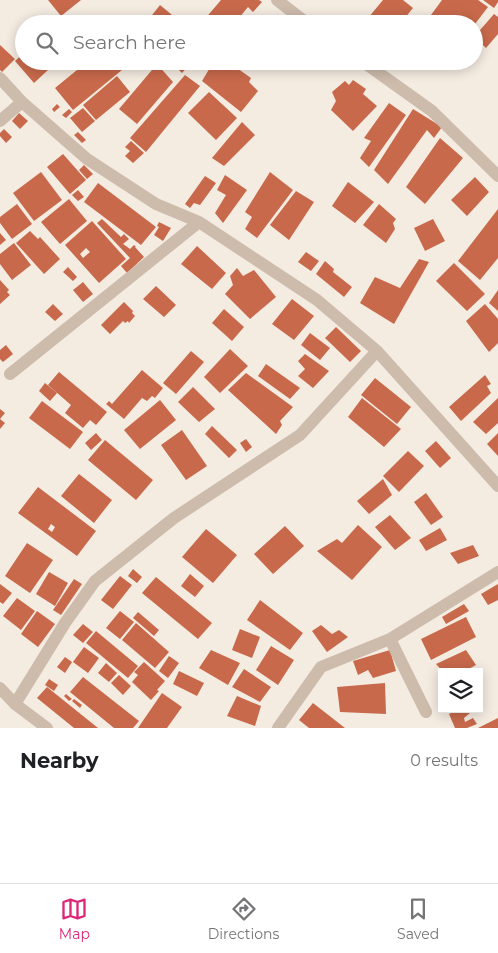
<!DOCTYPE html>
<style>
body{margin:0;font-family:Montserrat,sans-serif;background:#f2f2f2;color:#202124}
.controls{position:absolute;right:15px;bottom:15px;display:grid;overflow:hidden;border-radius:0px;box-shadow:0 2px 12px #0003}
.controls button{width:45px;height:45px;display:grid;place-items:center;padding:0;border:0;border-bottom:1px solid #e0e0e0;background:#fff;color:#202124;font:25px sans-serif}
.list{margin:0;padding:0;list-style:none}
h2{display:flex;justify-content:space-between;align-items:center;height:65px;margin:0;padding:0 20px;font-size:21px}
h2 small{font-size:16px;font-weight:400;color:#757577}
.icon{flex:none;width:28px;height:28px;fill:none;stroke:currentColor;stroke-width:2;stroke-linecap:round;stroke-linejoin:round}
.map{position:relative;flex:none;width:498px;height:728px;overflow:hidden}
.search{position:absolute;background:#fff;box-shadow:0 2px 12px #0003;left:15px;right:15px;top:15px;height:55px;display:flex;align-items:center;gap:12px;box-sizing:border-box;padding:0 18px;border-radius:28px;color:#757577;font-size:19px}
.sheet{height:155px;background:#fff}
nav{display:flex;justify-content:space-around;align-items:center;box-sizing:border-box;height:70px;border-top:1px solid #e0e0e0;background:#fff;font-size:14px;color:#757577}
nav a{display:grid;justify-items:center;gap:2px}
nav .on{color:#db2777}
.map>svg:first-child{display:block}
</style>
<div class="map">
<svg width="498" height="728" viewBox="0 0 498 728">
<rect width="100%" height="100%" fill="#f4ebe1"/>
<path fill="#c8694b" fill-rule="evenodd" d="M48,0H81L61,16Z
M221,0H259L262,2L253,12L248,7L234,24H210L204,20Z
M383,0H403L413,8L400,24H376L368,18Z
M442,0H478L488,7L475,24H434L437,20L431,15Z
M483,0H498V2L494,8Z
M160,5L183,24H145Z
M494,14L498,17V34L486,48L474,37Z
M0,45L15,59L2,72L0,70Z
M24,53V61H41L48,70L34,83L15,61Z
M42,61H57L48,68Z
M88,61H133L73,110L55,88Z
M169,61H193L182,73Z
M214,61H223L231,68L234,66L251,78L249,82L258,91L241,112L202,81Z
M157,64L173,82L137,124L119,109Z
M185,75L200,86L146,152L130,138Z
M117,76L130,92L96,120L83,105Z
M353,80L366,89L363,94L377,106L353,131L331,110L336,101L332,92L345,81L349,85Z
M209,92L237,118L216,140L188,113Z
M389,103L406,115L369,167L360,158L371,141L364,138Z
M57,104L60,107L54,112L52,109Z
M83,108L95,121L82,132L70,118Z
M69,109L72,112L66,118L62,115Z
M413,109L442,127L434,138L427,130L388,184L374,170Z
M19,113L28,121L20,129L12,121Z
M242,122L255,135L224,166L212,158Z
M4,129L12,137L6,143L0,136V133Z
M78,132L86,140L82,143L74,135Z
M440,138L463,158L425,204L406,187Z
M131,141L144,153L133,163L125,156L130,151L125,147Z
M63,154L86,180L70,194L47,167Z
M84,165L93,174L87,179L79,170Z
M41,172L62,200L34,221L13,193Z
M270,172L293,190L257,238L245,229L252,217L245,212Z
M225,175L247,190L223,223L215,213L226,195L217,190Z
M205,176L216,183L200,205L194,203L190,208L185,204Z
M475,177L489,192L467,216L451,200Z
M348,182L374,202L355,223L332,206Z
M98,183L156,227L141,245L84,202Z
M78,190L84,197L78,201L72,195Z
M296,191L314,202L289,240L270,225Z
M69,199L87,221L60,244L41,222Z
M17,204L32,224L12,239L0,223V217Z
M379,204L396,219L393,223L395,229L386,243L363,225Z
M498,209V258L480,280L458,261Z
M102,219L121,237L124,234L129,239L123,244L126,246L130,249L134,245L136,247H135L144,257L127,273L121,266L130,258L97,223Z
M433,219L445,241L425,251L414,228Z
M92,221L126,259L99,283L65,245ZM86,248L90,252L83,258L80,254Z
M159,222L171,228L163,241L154,235L159,227L157,226Z
M30,231L38,239L40,237L60,259L44,274L16,243Z
M0,233L6,240L0,245Z
M14,243L31,265L12,280L0,264V254Z
M197,246L226,273L212,289L181,264Z
M306,252L319,261L311,271L298,262Z
M419,259L429,262L394,324L360,303L375,277L400,288Z
M325,261L334,269L333,272L352,287L344,297L316,274Z
M454,263L485,294L467,311L436,281Z
M68,267L77,277L73,281L63,272Z
M237,268L243,276L254,270L276,297L250,319L225,294L233,285L230,276Z
M0,280L9,290L7,292L10,295L0,304Z
M83,282L93,294L83,302L73,290Z
M156,286L176,305L164,317L143,299Z
M498,290V311L489,303Z
M292,299L314,316L294,340L272,324Z
M124,302L133,311L132,313L135,316L129,323L128,321L125,323L123,321L110,334L101,325Z
M53,304L63,314L55,321L45,312Z
M485,304L498,319V343L489,352L466,321Z
M224,309L244,327L232,341L212,323Z
M336,327L361,351L350,362L325,338Z
M310,333L330,348L320,360L301,345Z
M6,345L13,354L3,362L0,359V350Z
M230,349L248,366L220,393L204,377Z
M191,351L204,362L176,394L163,383Z
M305,354L329,371L313,388L298,376L305,369L298,361Z
M266,364L300,388L290,399L258,376Z
M142,370L163,388L155,398L152,396L147,401L142,398L124,419L106,404L109,401L112,404Z
M59,372L107,412L96,425L90,420L83,428L65,413L71,405L48,385Z
M246,373L293,407L280,421L282,425L276,434L228,390Z
M485,375L491,384L487,386L491,393L461,421L449,407Z
M375,378L411,407L397,424L361,395Z
M45,383L57,393L50,401L39,391Z
M193,387L215,409L199,422L178,402Z
M362,398L401,429L384,447L348,417Z
M498,398V423L486,434L473,422Z
M160,400L176,420L140,449L124,430Z
M42,401L83,432L70,449L29,418Z
M0,409L5,413L0,419L5,423L0,429Z
M212,426L237,450L229,458L205,434Z
M182,430L207,466L186,480L161,445Z
M96,433L102,440L91,450L85,443Z
M498,433V456L487,444Z
M246,439L252,447L246,452L240,443Z
M105,440L153,480L136,500L88,460Z
M436,441L451,458L440,468L425,451Z
M408,451L424,466L399,492L383,476Z
M79,474L112,500L94,523L61,496Z
M383,479L392,495L369,514L357,501Z
M38,487L96,531L77,556L18,513ZM51,524L55,527L52,532L48,529Z
M426,493L443,517L431,525L414,502Z
M390,515L411,538L395,550L375,527Z
M358,525L382,547L352,580L317,551L337,539L342,543Z
M285,526L304,546L273,574L254,554Z
M440,528L447,540L426,551L419,540Z
M206,529L237,555L213,583L182,557Z
M27,543L53,560L30,593L5,576Z
M473,545L479,556L458,564L450,553Z
M133,569L142,577L137,583L128,576Z
M49,572L68,583L55,606L36,594Z
M190,574L204,586L195,597L181,586Z
M120,576L132,585L113,609L101,600Z
M156,577L212,623L198,639L142,593Z
M74,579L82,584L61,615L53,610Z
M0,584L12,593L3,604L0,602Z
M498,584V600L488,605L481,594Z
M17,598L35,611L21,630L3,616Z
M260,600L303,633L290,650L247,620Z
M464,604L469,611L446,624L442,617Z
M37,611L55,624L38,647L21,634Z
M120,611L134,622L120,639L106,628Z
M138,612L159,630L154,636L133,618Z
M466,617L476,637L431,660L421,639Z
M136,623L169,652L155,668L122,640Z
M83,624L93,632L83,643L73,635Z
M321,625L332,634L339,630L348,637L327,652L312,631Z
M240,629L260,637L252,658L232,650Z
M96,631L138,666L128,678L86,643Z
M271,646L294,660L278,685L256,670Z
M84,647L99,658L88,673L73,662Z
M211,650L240,663L228,685L199,668Z
M390,650L396,671L373,678L368,670L358,675L353,661Z
M466,650L476,665L463,672H443L436,664Z
M169,656L179,663L168,678L159,671Z
M65,657L72,662L65,673L57,667Z
M144,662L165,681L157,690L159,691L151,700L132,682L138,675L134,672Z
M106,663L117,673L109,682L98,673Z
M244,669L271,687L260,702L232,687Z
M179,671L204,683L197,696L173,684Z
M119,675L131,686L123,695L111,683Z
M83,677L139,721L133,728H114L70,692Z
M49,679L58,685L54,691L45,685Z
M385,683L386,714L340,712L337,687Z
M47,687L98,728H74L37,698Z
M162,693L182,707L167,728H138Z
M66,694L72,699L69,701L64,696Z
M237,696L261,706L255,726L227,716Z
M74,699L82,705L80,708L72,701Z
M313,703L345,728H309L299,720Z
M460,709H468L470,713L464,718L465,722L473,718L477,724L467,728H455L449,714Z
M498,718V728H478Z"/>
<g fill="none" stroke-linecap="round" stroke-linejoin="round">
<path stroke="#cdbbac" stroke-width="12" d="M277,0L308,24
M362,61L432,111L498,176
M0,78L22,102L87,159L156,204L199,222L317,300L377,351L498,486
M0,121L22,102
M10,374L199,222
M0,688L15,704L47,728
M15,704L65,623L95,581L174,518L300,435L377,351
M426,712L390,639L498,572
M278,728L321,667L390,639"/>
</g>
</svg>
<div class="controls">
<button><svg class="icon" aria-label="layers" viewBox="0 0 24 24"><path d="M12 4l9 5-9 5-9-5zM3 14l9 5 9-5"/></svg></button>
</div>
<div class="search"><svg class="icon" aria-label="search" viewBox="0 0 24 24"><circle cx="10" cy="10" r="6"/><path d="M15 15l6 6"/></svg>Search here</div>
</div>
<section class="sheet">
<h2>Nearby<small>0 results</small></h2>
<ul class="list">
</ul>
</section>
<nav>
<a class="on"><svg class="icon" aria-label="map" viewBox="0 0 24 24"><path d="M3 6l6-2 6 2 6-2v14l-6 2-6-2-6 2zM9 4v14M15 6v14"/></svg>Map</a>
<a><svg class="icon" aria-label="directions" viewBox="0 0 24 24"><path d="M12 3l9 9-9 9-9-9zM9 14v-3h6M13 9l2 2-2 2"/></svg>Directions</a>
<a><svg class="icon" aria-label="saved" viewBox="0 0 24 24"><path d="M7 4h10v16l-5-4-5 4z"/></svg>Saved</a>
</nav>
